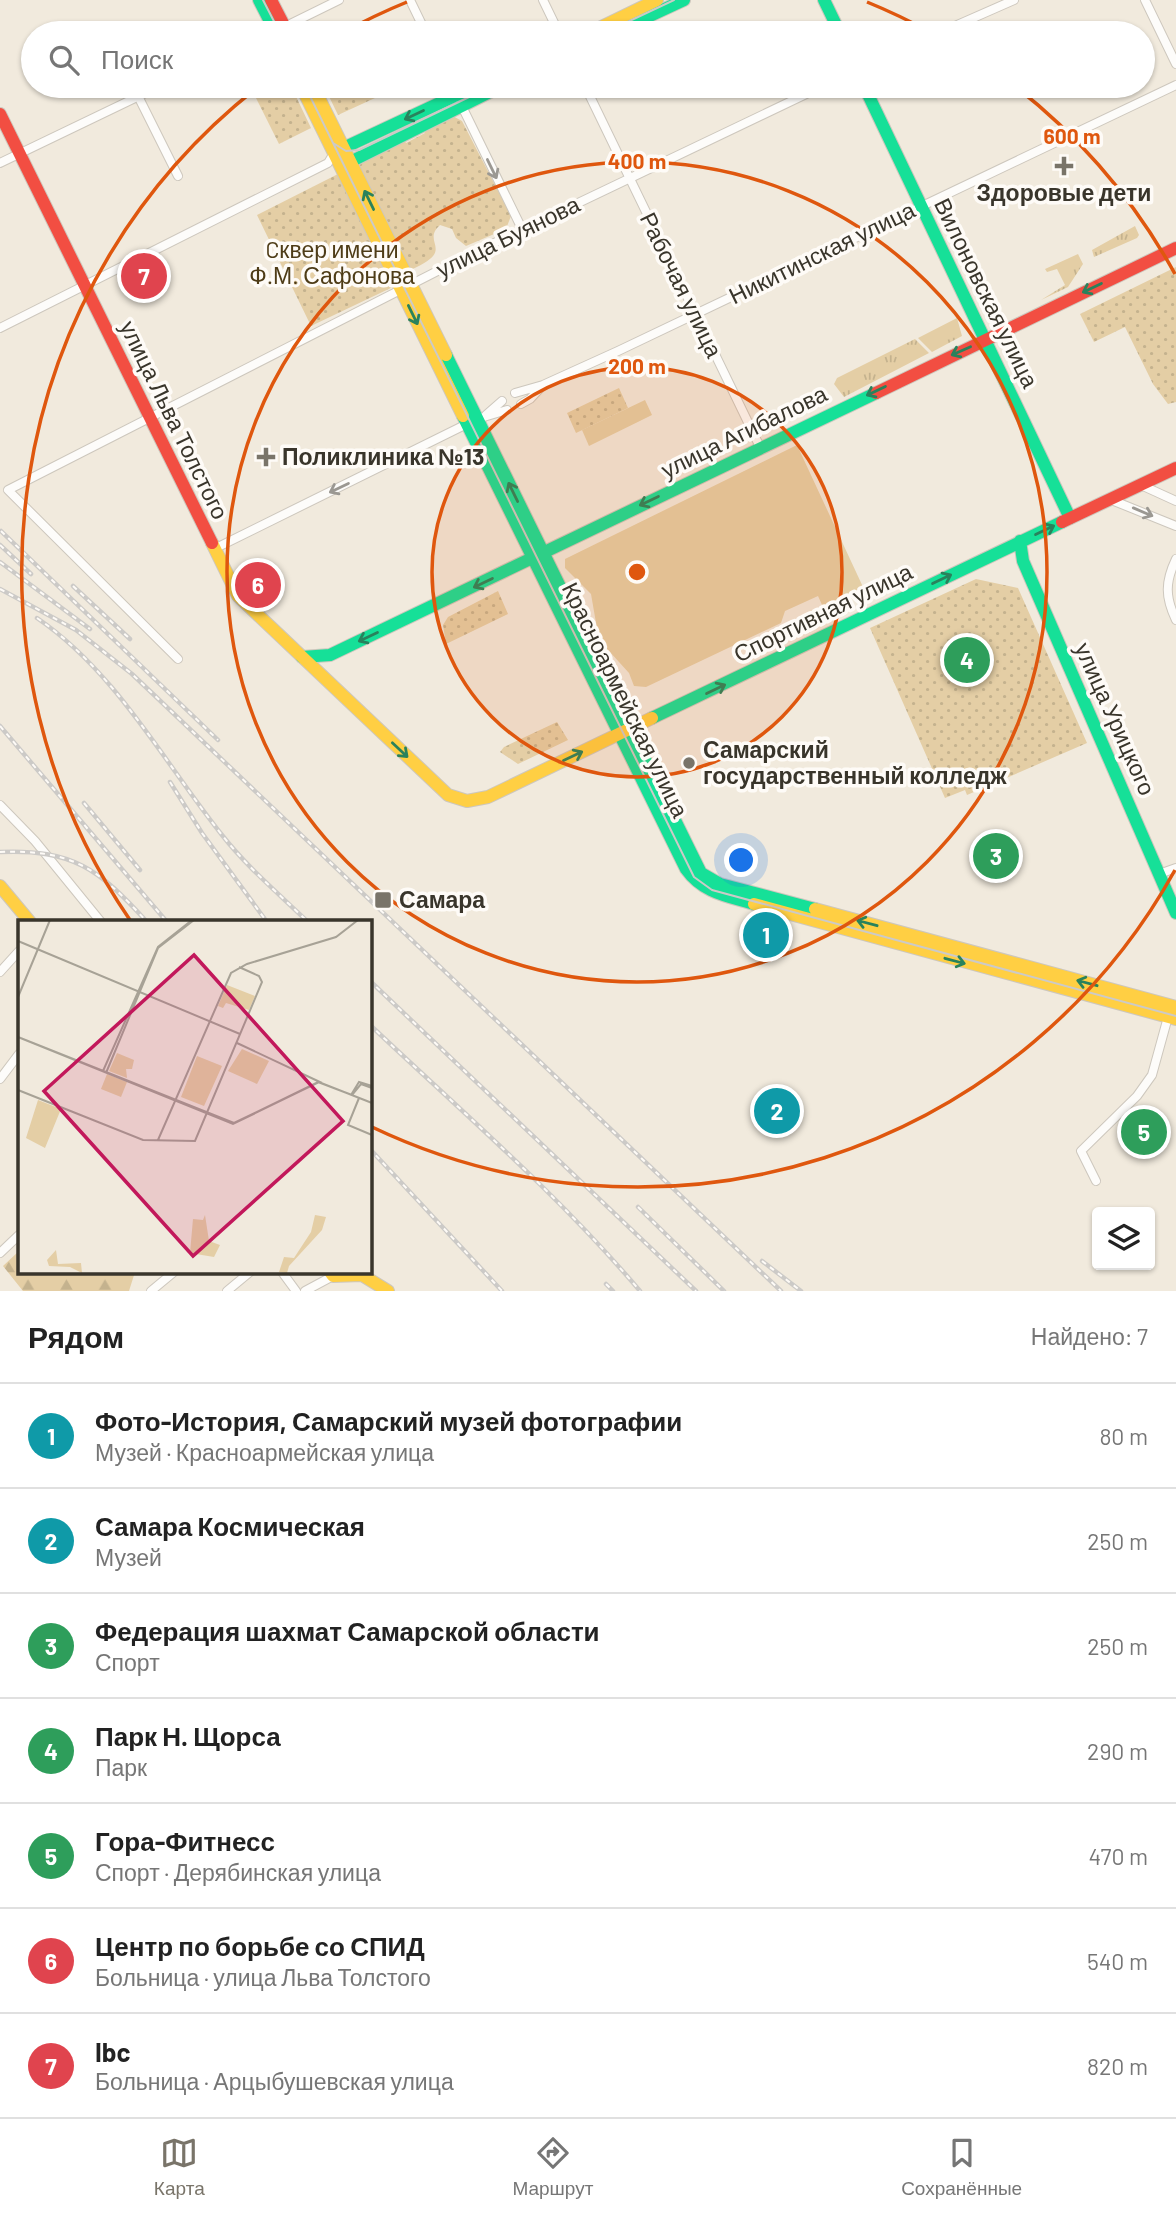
<!DOCTYPE html>
<html lang="ru">
<meta charset="utf-8">
<style>
body{margin:0;font-family:Barlow,sans-serif;background:#f6f6f6;color:#222}
.controls{position:absolute;right:21px;bottom:21px;display:grid;overflow:hidden;border-radius:7px;box-shadow:0 2px 5px #0004}
.controls button{width:63px;height:63px;display:grid;place-items:center;padding:0;border:0;border-bottom:2px solid #e0e0e0;background:#fff;color:#222;font:35px sans-serif}
.you{position:absolute;left:742px;top:861px;width:24px;height:24px;margin:-18px;border:5px solid #fff;border-radius:50%;background:#1a73e8;box-shadow:0 0 0 10px #1a73e833}
.badge{display:grid;place-items:center;width:46px;height:46px;border-radius:50%;background:#797469;color:#fff;font-size:23px;font-weight:700}
.pin{position:absolute;translate:-50% -50%;border:4px solid #fff;box-shadow:0 2px 7px #0006}
.list{margin:0;padding:0;list-style:none}
h2{display:flex;justify-content:space-between;align-items:center;height:91px;margin:0;padding:0 28px;font-size:30px}
h2 small{font-size:23px;font-weight:400;color:#767676}
.list li{display:grid;grid-template-columns:46px 1fr auto;gap:21px;align-items:center;box-sizing:border-box;height:105px;padding:0 28px;border-top:2px solid #e0e0e0}
.list b{display:block;font-size:26px;white-space:nowrap}
.list p{margin:0;font-size:23px;white-space:nowrap;color:#767676}
.list em{font-size:23px;font-style:normal;color:#767676}
.icon{flex:none;width:38px;height:38px;fill:none;stroke:currentColor;stroke-width:2;stroke-linecap:round;stroke-linejoin:round}
.map{position:relative;flex:none;width:1176px;height:1291px;overflow:hidden}
.search{position:absolute;background:#fff;box-shadow:0 2px 5px #0004;left:21px;right:21px;top:21px;height:77px;display:flex;align-items:center;gap:18px;box-sizing:border-box;padding:0 24px;border-radius:38px;color:#767676;font-size:26px}
.sheet{height:826px;background:#fff}
nav{display:flex;justify-content:space-around;align-items:center;box-sizing:border-box;height:98px;border-top:2px solid #e0e0e0;background:#fff;font-size:19px;color:#767676}
nav a{display:grid;justify-items:center;gap:4px}
nav .on{color:#797469}
.map>svg:first-child{display:block}
</style>
<div class="map">
<svg width="1176" height="1291" viewBox="0 0 1176 1291">
<defs>
<pattern id="grass-tufts" width="24" height="20" patternUnits="userSpaceOnUse" patternTransform="scale(1.75)"><rect width="24" height="20" fill="#e4cea5"/><path d="M3 7l-1-3M5 7V3M7 7l1-3M15 17l-1-3M17 17v-4M19 17l1-3" fill="none" stroke="#c4b28e"/></pattern>
<pattern id="forest-firs" width="22" height="20" patternUnits="userSpaceOnUse" patternTransform="scale(1.75)"><rect width="22" height="20" fill="#e4cea5"/><path d="M5 1l3.5 6h-7zM16 11l3.5 6h-7z" fill="#c4b28e"/></pattern>
<pattern id="park-dots" width="8" height="8" patternUnits="userSpaceOnUse" patternTransform="scale(1.75)"><rect width="8" height="8" fill="#e4cea5"/><path d="M2 2h.1M6 6h.1" fill="none" stroke="#c4b28e" stroke-width="1.8" stroke-linecap="round"/></pattern>
</defs>
<rect width="100%" height="100%" fill="#f1eadd"/>
<path fill="url(#grass-tufts)" d="M1135,226L1139,235L1137,238L1094,257L1092,250Z
M1078,254L1083,264L1068,287L1041,300L1065,285L1057,269L1047,272L1045,269Z
M957,318L962,336L932,352L918,338Z
M915,339L929,353L844,397L834,384L837,378Z"/>
<path fill="url(#forest-firs)" d="M19,1251V1272H135L129,1291H23L3,1266Z"/>
<path fill="url(#park-dots)" d="M250,86H291L311,128L279,144Z
M324,86H370L375,98L338,115Z
M449,114L462,121L511,216L506,229L466,246L456,238L452,229L440,225C420,243 458,250 410,270L358,167L364,157L403,138L406,143L425,133L423,127Z
M338,174L395,286L311,326L257,215Z
M1176,267V402L1168,404L1153,384L1125,327L1094,342L1080,314Z
M619,388L628,408L576,433L567,413Z
M976,579L1018,588L1087,743L967,795L965,790L945,798L870,628Z
M498,591L508,614L446,644L443,625L448,617Z
M557,722L568,740L518,764L500,752L504,747Z"/>
<path fill="#e4cea5" d="M645,400L652,415L589,446L582,430Z
M797,445L863,587L823,607L818,596L785,611L781,623L646,687L634,686L629,673L599,640L591,594L565,568V559Z"/>
<g fill="none" stroke-linecap="round" stroke-linejoin="round">
<defs>
<path id="street" d="M410,0L426,33
M543,0L559,33
M1145,0L1176,64
M282,28L339,0
M939,33L1014,0
M452,86L522,229
M585,86L760,447
M138,96L178,176
M0,163L160,86
M0,328L328,163L334,153
M515,393L543,385L618,351L1176,85
M521,404L530,399L543,385
M486,415L502,401
M1141,485L1176,501
M1109,499L1176,526
M214,549L477,419L507,410
M1176,559C1165,582 1165,597 1176,620
M178,659L8,490L465,257L823,86
M0,805L35,841L101,922
M1159,874L1176,868
M0,972L19,951
M0,1079L19,1054
M1096,1181L1081,1151L1137,1096L1152,1075L1168,1017
M0,1253L19,1235
M282,1272L296,1291
M151,1291L174,1272
M227,1291L250,1272
M305,1291L333,1276"/>
<path id="fast" d="M259,0L276,33
M824,0L840,33
M613,33L684,0
M864,86L1070,518
M337,151L476,86
M344,165L502,86
M446,355L701,873L720,884L815,909
M463,416L686,869C703,893 727,896 754,904
M1020,541L1023,561L1176,913
M302,657L330,655L876,393
M652,718L1062,522"/>
<path id="slow" d="M589,33L657,0
M301,86L463,416
M313,86L446,355
M212,543L238,596L448,795L467,801L488,797L652,718
M0,886L30,922
M754,904L1176,1019
M815,909L1176,1007
M330,1272L333,1276L362,1275L388,1291"/>
<path id="jam" d="M271,0L288,33
M0,114L212,543
M876,393L1176,248
M1062,522L1176,468"/>
</defs>
<use href="#street" stroke="#cdc7bd" stroke-width="10"/>
<use href="#fast" stroke="#cdc7bd" stroke-width="14"/>
<use href="#slow" stroke="#cdc7bd" stroke-width="14"/>
<use href="#jam" stroke="#cdc7bd" stroke-width="14"/>
<use href="#street" stroke="#fdfcfa" stroke-width="8"/>
<use href="#fast" stroke="#16e098" stroke-width="12"/>
<use href="#slow" stroke="#ffcf43" stroke-width="12"/>
<use href="#jam" stroke="#f24e42" stroke-width="12"/>
<path stroke="#cccac7" stroke-width="2" d="M263,0L280,33
M604,33L674,0
M305,86L694,877L712,890L1176,1016
M333,143L346,151L359,150L492,86"/>
<defs>
<path id="rail" d="M1,531L218,740
M0,545L31,574
M0,562L90,629
M73,586L130,639
M0,589L76,630L132,674L781,1291
M37,618C116,672 163,761 222,835C247,867 279,894 308,922
M0,726L167,922
M170,782L202,833L267,922
M84,803L140,870
M0,852C73,849 99,869 147,922
M369,980L696,1291
M369,1024C461,1111 558,1194 640,1291
M369,1148L502,1291
M638,1207L724,1291
M762,1261L801,1291
M606,1284L613,1291"/>
</defs>
<use href="#rail" stroke="#cccac7" stroke-width="4.5"/>
<use href="#rail" stroke="#fefbf7" stroke-width="2" stroke-dasharray="5" stroke-linecap="butt"/>
</g>
<defs><path id="oneway-shaft" d="M-6 0H5M1.5-3L5.5 0L1.5 3" fill="none" stroke-width="1.6" stroke-linecap="round" stroke-linejoin="round" transform="scale(1.75)"/></defs>
<g stroke="#29825c">
<use href="#oneway-shaft" transform="translate(414 115) rotate(155)"/>
<use href="#oneway-shaft" transform="translate(369 200) rotate(-116)"/>
<use href="#oneway-shaft" transform="translate(1092 288) rotate(154)"/>
<use href="#oneway-shaft" transform="translate(413 315) rotate(64)"/>
<use href="#oneway-shaft" transform="translate(961 351) rotate(156)"/>
<use href="#oneway-shaft" transform="translate(876 391) rotate(154)"/>
<use href="#oneway-shaft" transform="translate(513 492) rotate(-116)"/>
<use href="#oneway-shaft" transform="translate(649 501) rotate(154)"/>
<use href="#oneway-shaft" transform="translate(1045 530) rotate(-26)"/>
<use href="#oneway-shaft" transform="translate(942 579) rotate(-26)"/>
<use href="#oneway-shaft" transform="translate(483 583) rotate(154)"/>
<use href="#oneway-shaft" transform="translate(368 637) rotate(155)"/>
<use href="#oneway-shaft" transform="translate(716 689) rotate(-26)"/>
<use href="#oneway-shaft" transform="translate(400 750) rotate(43)"/>
<use href="#oneway-shaft" transform="translate(573 756) rotate(-25)"/>
<use href="#oneway-shaft" transform="translate(867 923) rotate(-165)"/>
<use href="#oneway-shaft" transform="translate(955 961) rotate(15)"/>
<use href="#oneway-shaft" transform="translate(1087 983) rotate(-165)"/>
</g>
<g stroke="#9b9892">
<use href="#oneway-shaft" transform="translate(492 169) rotate(64)"/>
<use href="#oneway-shaft" transform="translate(339 488) rotate(154)"/>
<use href="#oneway-shaft" transform="translate(1143 512) rotate(23)"/>
</g>
<circle cx="637" cy="572" r="205" fill="#df570e" fill-opacity=".12"/>
<g fill="none" stroke="#df570e" stroke-width="3.5">
<circle cx="637" cy="572" r="205"/>
<circle cx="637" cy="572" r="410"/>
<path d="M1175 870A615 615 0 0 1 372 1127M130 920A615 615 0 0 1 258 87M344 32A615 615 0 0 1 407 2M867 2A615 615 0 0 1 930 32M1016 87A615 615 0 0 1 1175 274"/>
</g>
<g fill="#797469" stroke="#fefbf7" stroke-width="2.5">
<path d="M1060.5 155.5h7v7h7v7h-7v7h-7v-7h-7v-7h7z"/>
<path d="M262.5 446.5h7v7h7v7h-7v7h-7v-7h-7v-7h7z"/>
<circle cx="689" cy="763" r="7"/>
<rect x="374" y="891" width="18" height="18" rx="3.5"/>
</g>
<g text-anchor="middle" stroke-width="7" stroke-linejoin="round" paint-order="stroke">
<g font-size="23" font-weight="bold" fill="#39352b" stroke="#fefbf7" text-anchor="start">
<text x="1064" y="201" text-anchor="middle">Здоровые дети</text>
<text x="282" y="465">Поликлиника №13</text>
<text x="703" y="758">Самарский<tspan x="703" dy="26">государственный колледж</tspan></text>
<text x="399" y="908">Самара</text>
</g>
<g font-size="23" fill="#39352b" stroke="#fefbf7">
<text transform="translate(508 237) rotate(-26)" y="8">улица Буянова</text>
<text transform="translate(822 253) rotate(-26)" y="8">Никитинская улица</text>
<text transform="translate(681 285) rotate(64)" y="8">Рабочая улица</text>
<text transform="translate(986 293) rotate(64)" y="8">Вилоновская улица</text>
<text transform="translate(174 420) rotate(64)" y="8">улица Льва Толстого</text>
<text transform="translate(744 432) rotate(-26)" y="8">улица Агибалова</text>
<text transform="translate(823 613) rotate(-26)" y="8">Спортивная улица</text>
<text transform="translate(625 700) rotate(64)" y="8">Красноармейская улица</text>
<text transform="translate(1115 719) rotate(66)" y="8">улица Урицкого</text>
</g>
<g font-size="23" fill="#4e3c17" stroke="#fefbf7">
<text x="332" y="258">Cквер имени<tspan x="332" dy="26">Ф.М. Сафонова</tspan></text>
</g>
</g>
<g transform="translate(18 920)">
<rect width="354" height="354" fill="#f1eadd"/>
<path d="M187,295L191,321L202,325L196,337L172,333L175,299L185,300ZM297,295L308,297L304,310L271,346L269,353L261,352L266,337L276,338L293,312ZM38,330L40,344L63,343L64,353L52,347L31,346L29,340Z" fill="#e4cea5"/>
<path d="M209,65L237,76L231,90L208,83L205,88L200,86ZM224,129L251,141L239,164L210,151ZM99,133L116,140L114,149H108L109,158L91,151ZM89,154L109,162L103,177L83,169Z" fill="#e4cea5"/>
<path d="M179,136L204,146L186,186L163,177ZM20,180L43,189L27,228L8,218Z" fill="#e4cea5"/>
<path fill="none" stroke="#a7a296" stroke-width="2" d="M0,21L222,114M0,77L32,0M0,117L215,204L301,162L354,183M0,117L216,203L300,162L334,175L343,164L354,168M219,123L304,163M85,151L140,27L174,0M88,153L140,28L176,0M0,170L125,220L177,221L244,62L241,56L221,47M333,175L341,162L354,166M341,178L330,205L354,215M140,220L213,53L229,44L318,17L340,0"/>
<path fill="#c2185b" fill-opacity="0.15" stroke="#c2185b" stroke-width="3.5" d="M176,35L325,201L175,336L26,171Z"/>
<rect width="354" height="354" fill="none" stroke="#39352b" stroke-width="3.5"/>
</g>
<circle cx="637" cy="572" r="10" fill="#df570e" stroke="#fefbf7" stroke-width="3.5"/>
<g font-size="21" text-anchor="middle" font-weight="bold" fill="#df570e" stroke="#fefbf7" stroke-width="7" stroke-linejoin="round" paint-order="stroke">
<text x="1072" y="144">600 m</text>
<text x="637" y="169">400 m</text>
<text x="637" y="374">200 m</text>
</g>
</svg>
<div class="controls">
<button><svg class="icon" aria-label="layers" viewBox="0 0 24 24"><path d="M12 4l9 5-9 5-9-5zM3 14l9 5 9-5"/></svg></button>
</div>
<div class="you"></div>
<div class="pin badge" style="left:766px;top:935px;background:#0f9aa8">1</div>
<div class="pin badge" style="left:777px;top:1111px;background:#0f9aa8">2</div>
<div class="pin badge" style="left:996px;top:856px;background:#2e9e5b">3</div>
<div class="pin badge" style="left:967px;top:660px;background:#2e9e5b">4</div>
<div class="pin badge" style="left:1144px;top:1132px;background:#2e9e5b">5</div>
<div class="pin badge" style="left:258px;top:585px;background:#e0444e">6</div>
<div class="pin badge" style="left:144px;top:276px;background:#e0444e">7</div>
<div class="search"><svg class="icon" aria-label="search" viewBox="0 0 24 24"><circle cx="10" cy="10" r="6"/><path d="M15 15l6 6"/></svg>Поиск</div>
</div>
<section class="sheet">
<h2>Рядом<small>Найдено: 7</small></h2>
<ul class="list">
<li><span class="badge" style="background:#0f9aa8">1</span><div><b>Фото-История, Самарский музей фотографии</b><p>Музей · Красноармейская улица</p></div><em>80 m</em></li>
<li><span class="badge" style="background:#0f9aa8">2</span><div><b>Самара Космическая</b><p>Музей</p></div><em>250 m</em></li>
<li><span class="badge" style="background:#2e9e5b">3</span><div><b>Федерация шахмат Самарской области</b><p>Спорт</p></div><em>250 m</em></li>
<li><span class="badge" style="background:#2e9e5b">4</span><div><b>Парк Н. Щорса</b><p>Парк</p></div><em>290 m</em></li>
<li><span class="badge" style="background:#2e9e5b">5</span><div><b>Гора-Фитнесс</b><p>Спорт · Дерябинская улица</p></div><em>470 m</em></li>
<li><span class="badge" style="background:#e0444e">6</span><div><b>Центр по борьбе со СПИД</b><p>Больница · улица Льва Толстого</p></div><em>540 m</em></li>
<li><span class="badge" style="background:#e0444e">7</span><div><b>Ibc</b><p>Больница · Арцыбушевская улица</p></div><em>820 m</em></li>
</ul>
</section>
<nav>
<a class="on"><svg class="icon" aria-label="map" viewBox="0 0 24 24"><path d="M3 6l6-2 6 2 6-2v14l-6 2-6-2-6 2zM9 4v14M15 6v14"/></svg>Карта</a>
<a><svg class="icon" aria-label="directions" viewBox="0 0 24 24"><path d="M12 3l9 9-9 9-9-9zM9 14v-3h6M13 9l2 2-2 2"/></svg>Маршрут</a>
<a><svg class="icon" aria-label="saved" viewBox="0 0 24 24"><path d="M7 4h10v16l-5-4-5 4z"/></svg>Сохранённые</a>
</nav>
